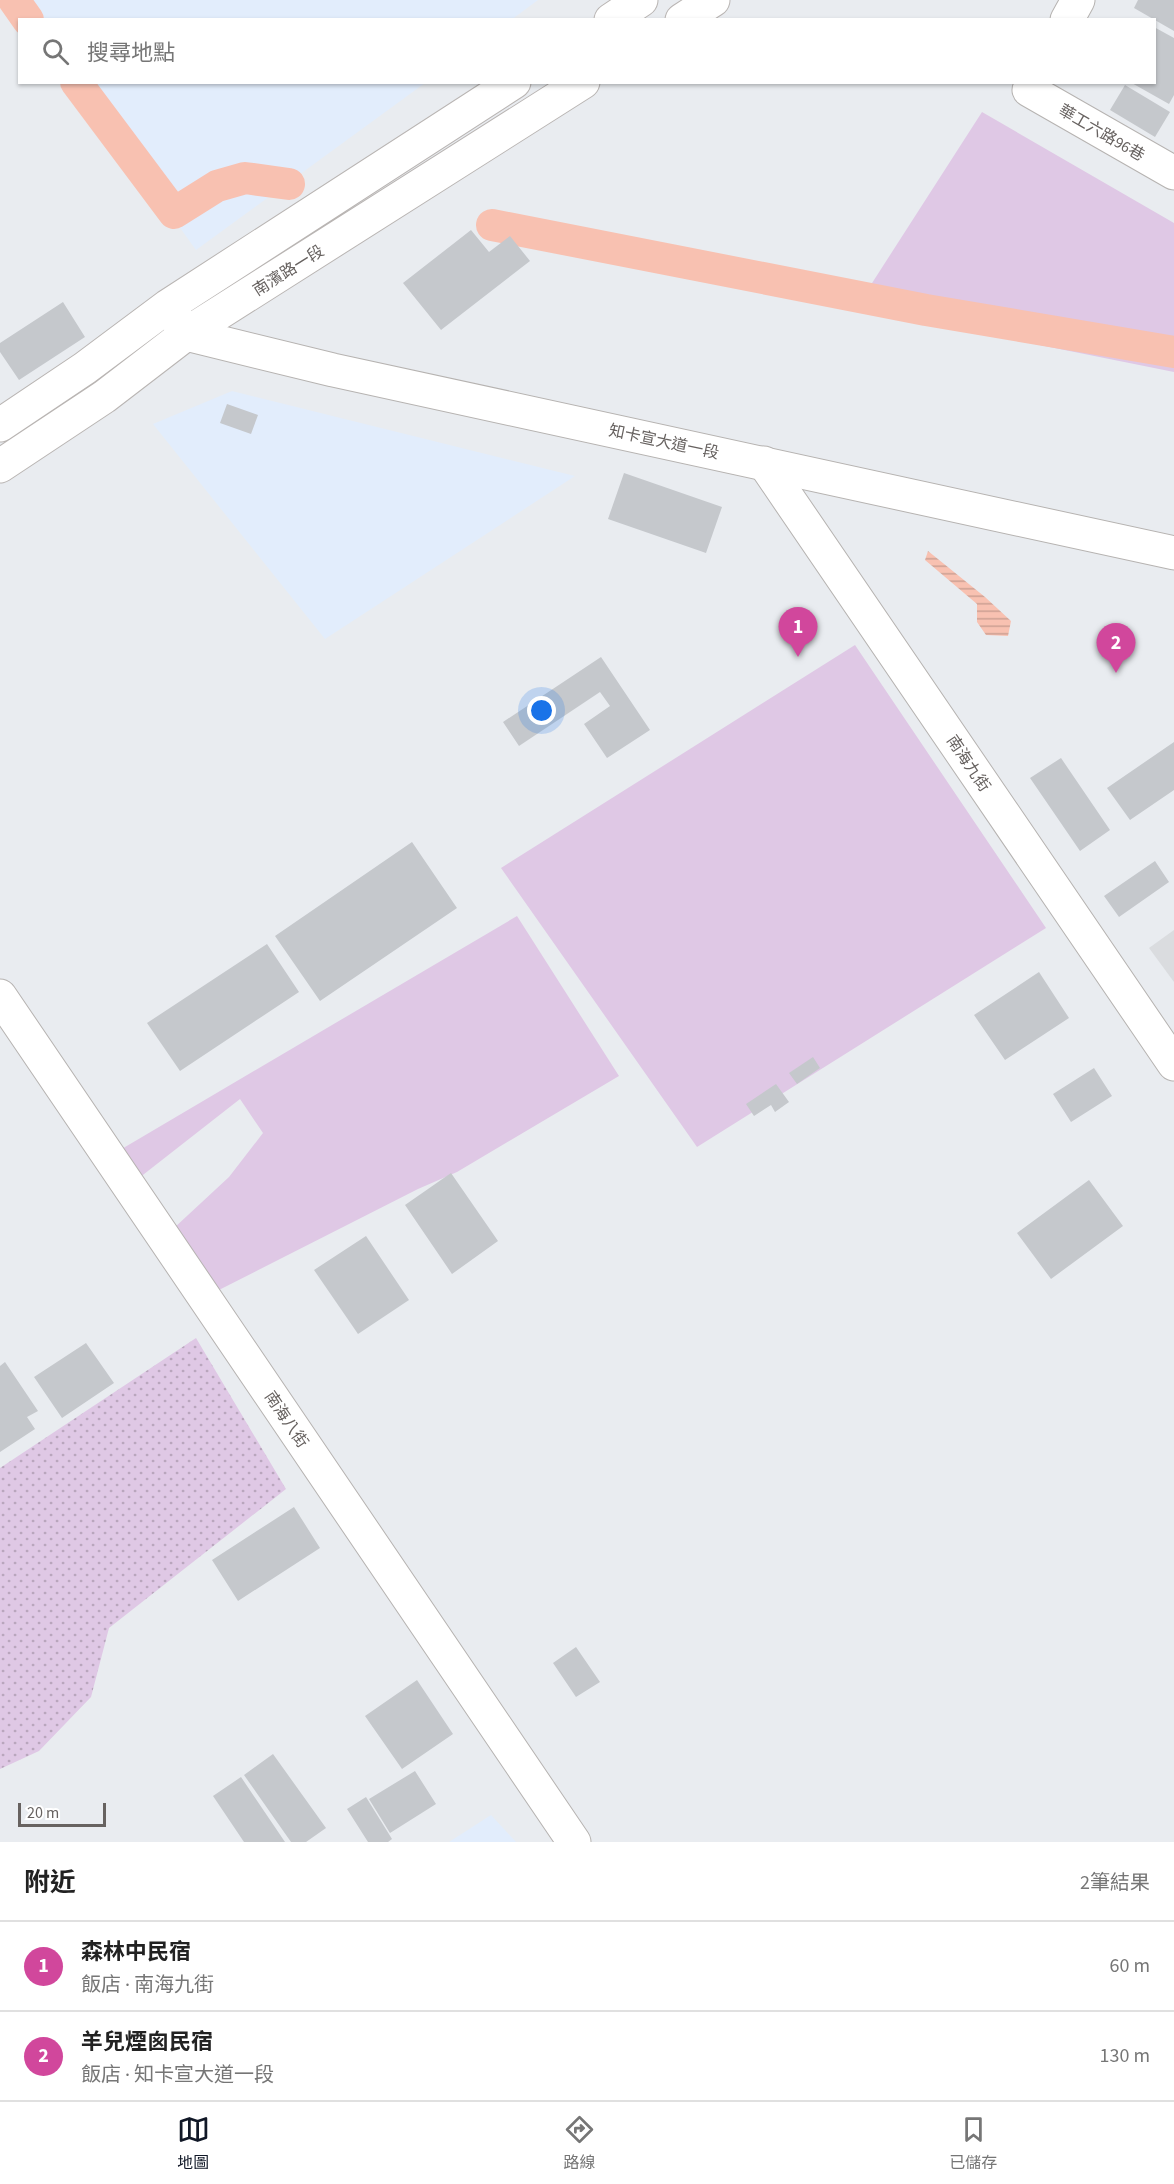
<!DOCTYPE html>
<html lang="zh-TW">
<meta charset="utf-8">
<style>
body{margin:0;font-family:"Source Sans 3","Noto Sans TC",sans-serif;background:#f6f6f6;color:#222}
.scale{position:absolute;left:18px;bottom:15px;width:88px;box-sizing:border-box;padding-left:6px;border:3px solid #676260;border-top:0;font-size:16px;line-height:21px;white-space:nowrap;color:#676260;-webkit-text-stroke:4px #fff;paint-order:stroke}
.you{position:absolute;left:542px;top:711px;width:21px;height:21px;margin:-15px;border:4px solid #fff;border-radius:50%;background:#1a73e8;box-shadow:0 0 0 9px #1a73e833}
.badge{display:grid;place-items:center;width:39px;height:39px;border-radius:50%;background:#111827;color:#fff;font-size:20px;font-weight:700}
.pin{position:absolute;translate:-50% -50px;filter:drop-shadow(0 2px 3px #0008)}
.pin::after{content:'';position:absolute;top:32px;width:21px;height:18px;background:inherit;clip-path:polygon(0 0,100% 0,50% 100%)}
.list{margin:0;padding:0;list-style:none}
h2{display:flex;justify-content:space-between;align-items:center;height:78px;margin:0;padding:0 24px;font-size:26px}
h2 small{font-size:20px;font-weight:400;color:#767676}
.list li{display:grid;grid-template-columns:39px 1fr auto;gap:18px;align-items:center;box-sizing:border-box;height:90px;padding:0 24px;border-top:2px solid #e0e0e0}
.list b{display:block;font-size:22px;white-space:nowrap}
.list p{margin:0;font-size:20px;white-space:nowrap;color:#767676}
.list em{font-size:20px;font-style:normal;color:#767676}
.icon{flex:none;width:33px;height:33px;fill:none;stroke:currentColor;stroke-width:2;stroke-linecap:round;stroke-linejoin:round}
.map{position:relative;flex:none;width:1174px;height:1842px;overflow:hidden}
.search{position:absolute;background:#fff;box-shadow:0 2px 4px #0004;left:18px;right:18px;top:18px;height:66px;display:flex;align-items:center;gap:15px;box-sizing:border-box;padding:0 21px;border-radius:0px;color:#767676;font-size:22px}
.sheet{height:258px;background:#fff}
nav{display:flex;justify-content:space-around;align-items:center;box-sizing:border-box;height:84px;border-top:2px solid #e0e0e0;background:#fff;font-size:16px;color:#767676}
nav a{display:grid;justify-items:center;gap:3px}
nav .on{color:#111827}
.map>svg:first-child{display:block}
</style>
<div class="map">
<svg width="1174" height="1842" viewBox="0 0 1174 1842">
<defs>
<pattern id="park-dots" width="8" height="8" patternUnits="userSpaceOnUse" patternTransform="scale(1.5)"><rect width="8" height="8" fill="#dfc8e5"/><path d="M2 2h.1M6 6h.1" fill="none" stroke="#b9a6bd" stroke-width="1.8" stroke-linecap="round"/></pattern>
<pattern id="water-rules" width="6" height="5" patternUnits="userSpaceOnUse" patternTransform="scale(1.5)"><rect width="6" height="5" fill="#f8c1b1"/><path d="M0 2.5h6" fill="none" stroke="#cda093"/></pattern>
</defs>
<rect width="100%" height="100%" fill="#e9ecf0"/>
<path fill="#e2edfc" d="M17,0H538L511,20H31Z
M76,83H425L196,250Z
M232,391L575,476L325,639L153,424Z
M491,1815L516,1842H449Z"/>
<path fill="#dadcdf" d="M1174,930V982L1149,948Z"/>
<path fill="#dfc8e5" d="M982,112L1174,223V372L856,308Z
M855,645L1046,928L697,1147L501,868Z
M517,916L619,1076L457,1172L418,1189L213,1293L174,1228L229,1177L263,1133L240,1099L139,1178L120,1150Z"/>
<path fill="url(#park-dots)" d="M196,1338L286,1489L109,1628L91,1697L39,1751L0,1769V1468Z"/>
<path fill="url(#water-rules)" d="M928,551L985,597L1011,621L1008,636L986,635L977,622V604L925,560Z"/>
<g fill="none" stroke-linecap="round" stroke-linejoin="round">
<path stroke="#f8c1b1" stroke-width="32" d="M14,0L28,20
M76,82L174,213L217,186L245,178L289,184
M492,225L926,310L1174,352"/>
</g>
<path fill="#c5c8cc" d="M1138,0H1174V31L1134,8Z
M1154,27L1174,38V95L1169,104L1130,82H1154Z
M1125,85L1170,112L1155,137L1110,110Z
M471,230L489,252L510,236L530,261L441,330L403,283Z
M63,302L85,337L19,380L0,352V343Z
M227,404L258,415L251,434L220,423Z
M624,473L722,507L706,553L608,519Z
M601,657L650,730L607,758L584,724L610,706L600,692L519,746L503,722Z
M1174,742V790L1130,820L1107,788Z
M1061,758L1110,830L1080,851L1030,778Z
M412,842L457,908L320,1001L275,936Z
M1155,861L1169,882L1119,917L1104,896Z
M267,944L299,992L180,1071L147,1023Z
M1039,972L1069,1018L1005,1060L974,1015Z
M813,1057L820,1068L797,1084L789,1073Z
M1094,1068L1112,1096L1071,1122L1053,1094Z
M776,1084L789,1102L775,1112L771,1105L754,1116L746,1104Z
M451,1173L498,1241L452,1274L405,1205Z
M1089,1180L1123,1226L1051,1279L1017,1233Z
M366,1236L409,1300L358,1334L314,1270Z
M86,1343L114,1383L62,1418L34,1377Z
M5,1362L38,1411L27,1417L35,1429L0,1452V1366Z
M294,1507L320,1548L238,1601L212,1560Z
M576,1647L600,1682L576,1697L553,1663Z
M417,1680L453,1734L402,1769L365,1716Z
M273,1754L326,1828L306,1842H291L244,1775Z
M415,1771L436,1804L390,1833L369,1799Z
M241,1777L285,1842H244L213,1796Z
M366,1797L392,1839L388,1842H368L347,1809Z"/>
<g fill="none" stroke-linecap="round" stroke-linejoin="round">
<defs>
<path id="minor" d="M1067,20L1078,0
M1033,82L1029,90L1174,173
M764,463L1174,1064
M0,996L574,1842"/>
<path id="tertiary" d="M175,316L186,334L333,370L1174,553"/>
<path id="secondary" d="M611,20L641,0
M682,20L713,0
M0,425L85,368L168,306L514,82
M0,466L104,397L186,334L583,82"/>
</defs>
<use href="#minor" stroke="#b6b3b1" stroke-width="35"/>
<use href="#tertiary" stroke="#b6b3b1" stroke-width="35"/>
<use href="#secondary" stroke="#b9b5b3" stroke-width="35"/>
<use href="#minor" stroke="#fff" stroke-width="33"/>
<use href="#tertiary" stroke="#fff" stroke-width="33"/>
<use href="#secondary" stroke="#fff" stroke-width="33"/>
</g>
<g text-anchor="middle" stroke-width="4.5" stroke-linejoin="round" paint-order="stroke">
<g font-size="16" fill="#676260" stroke="#fff">
<text transform="translate(1102 132) rotate(30)" y="6">華工六路96巷</text>
<text transform="translate(288 270) rotate(-32)" y="6">南濱路一段</text>
<text transform="translate(664 441) rotate(12)" y="6">知卡宣大道一段</text>
<text transform="translate(969 763) rotate(56)" y="6">南海九街</text>
<text transform="translate(287 1419) rotate(56)" y="6">南海八街</text>
</g>
</g>
</svg>
<div class="scale">20 m</div>
<div class="you"></div>
<div class="pin badge" style="left:798px;top:657px;background:#d1479c">1</div>
<div class="pin badge" style="left:1116px;top:673px;background:#d1479c">2</div>
<div class="search"><svg class="icon" aria-label="search" viewBox="0 0 24 24"><circle cx="10" cy="10" r="6"/><path d="M15 15l6 6"/></svg>搜尋地點</div>
</div>
<section class="sheet">
<h2>附近<small>2筆結果</small></h2>
<ul class="list">
<li><span class="badge" style="background:#d1479c">1</span><div><b>森林中民宿</b><p>飯店 · 南海九街</p></div><em>60 m</em></li>
<li><span class="badge" style="background:#d1479c">2</span><div><b>羊兒煙囪民宿</b><p>飯店 · 知卡宣大道一段</p></div><em>130 m</em></li>
</ul>
</section>
<nav>
<a class="on"><svg class="icon" aria-label="map" viewBox="0 0 24 24"><path d="M3 6l6-2 6 2 6-2v14l-6 2-6-2-6 2zM9 4v14M15 6v14"/></svg>地圖</a>
<a><svg class="icon" aria-label="directions" viewBox="0 0 24 24"><path d="M12 3l9 9-9 9-9-9zM9 14v-3h6M13 9l2 2-2 2"/></svg>路線</a>
<a><svg class="icon" aria-label="saved" viewBox="0 0 24 24"><path d="M7 4h10v16l-5-4-5 4z"/></svg>已儲存</a>
</nav>
